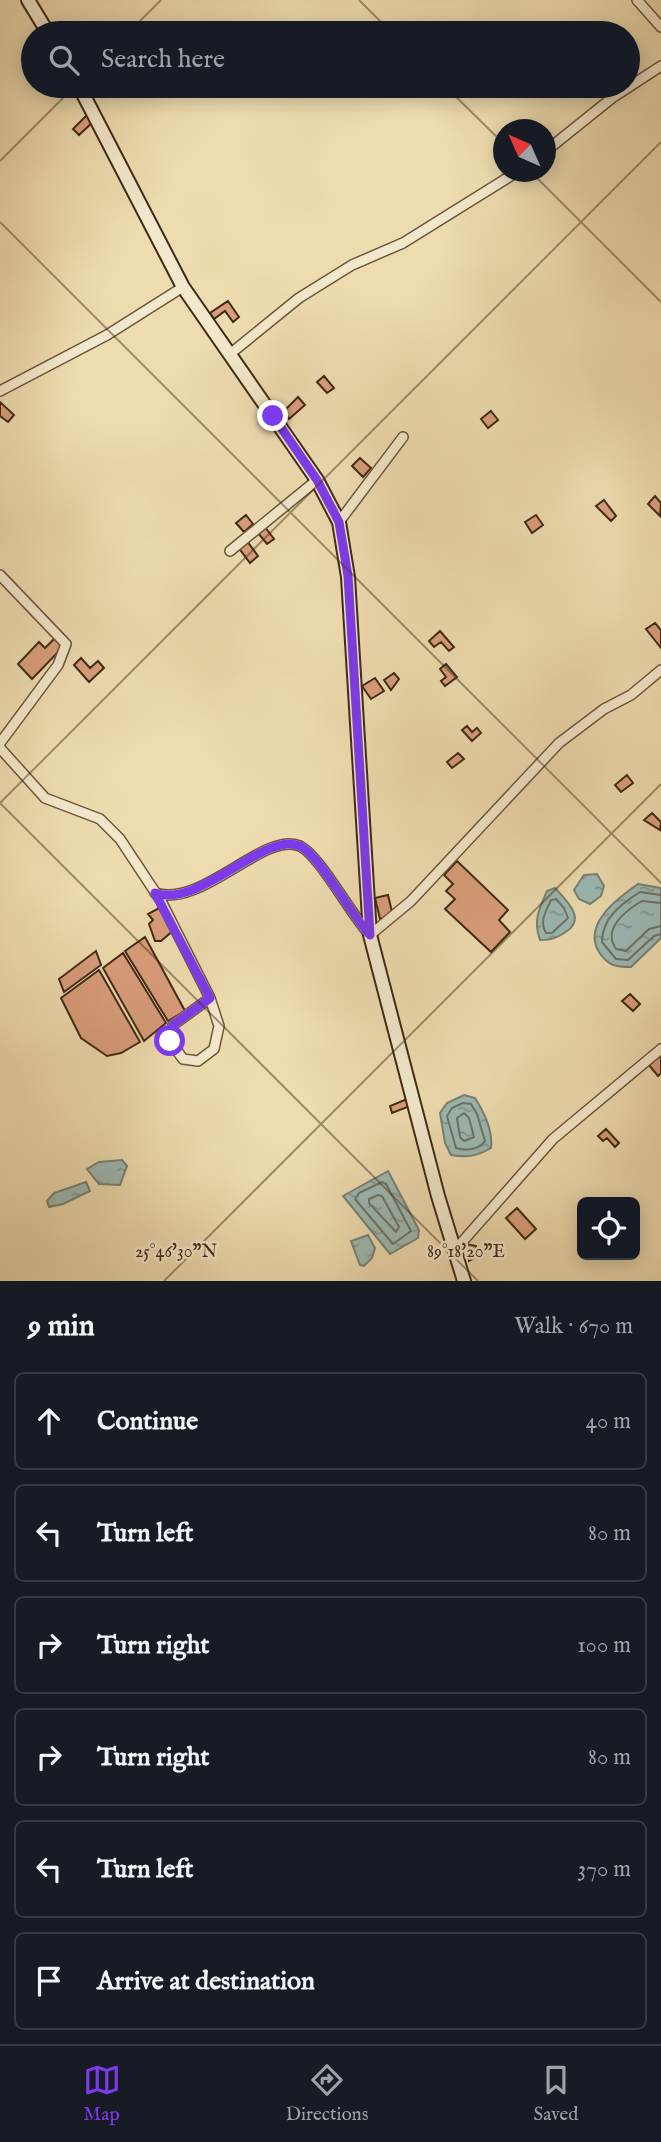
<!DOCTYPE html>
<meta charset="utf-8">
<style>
body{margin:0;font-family:"IM FELL English",serif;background:#242831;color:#f1f3f6}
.controls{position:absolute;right:21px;bottom:21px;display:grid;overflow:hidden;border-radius:10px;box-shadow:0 4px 18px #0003}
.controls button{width:63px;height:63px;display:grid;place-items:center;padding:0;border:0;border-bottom:2px solid #363941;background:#171b24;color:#f1f3f6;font:35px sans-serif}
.compass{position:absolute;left:493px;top:119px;width:63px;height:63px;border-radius:50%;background:#171b24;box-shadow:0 4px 18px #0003;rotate:315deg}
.stop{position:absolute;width:21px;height:21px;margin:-16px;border:5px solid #7c3aed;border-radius:50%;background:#fff}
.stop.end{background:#7c3aed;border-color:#fff;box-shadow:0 2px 7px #0008}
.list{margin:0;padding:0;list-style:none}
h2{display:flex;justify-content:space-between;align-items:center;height:91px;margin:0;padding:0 28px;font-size:30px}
h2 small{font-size:23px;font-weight:400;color:#9ea1a6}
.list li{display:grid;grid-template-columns:46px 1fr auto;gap:21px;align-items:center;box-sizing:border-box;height:98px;margin:0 14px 14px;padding:0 14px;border:2px solid #363941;border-radius:10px}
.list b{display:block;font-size:26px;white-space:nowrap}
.list em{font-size:23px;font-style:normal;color:#9ea1a6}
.icon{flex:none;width:38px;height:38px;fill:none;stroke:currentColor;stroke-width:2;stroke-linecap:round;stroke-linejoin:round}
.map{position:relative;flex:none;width:661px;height:1281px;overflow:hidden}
.search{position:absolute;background:#171b24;box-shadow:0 4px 18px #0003;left:21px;right:21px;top:21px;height:77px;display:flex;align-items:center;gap:18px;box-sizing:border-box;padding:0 24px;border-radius:38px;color:#9ea1a6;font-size:26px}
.sheet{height:763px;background:#171b24}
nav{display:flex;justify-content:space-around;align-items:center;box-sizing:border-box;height:98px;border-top:2px solid #363941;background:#171b24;font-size:19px;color:#9ea1a6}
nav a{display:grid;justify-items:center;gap:4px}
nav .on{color:#7c3aed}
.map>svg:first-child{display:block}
</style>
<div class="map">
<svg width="661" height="1281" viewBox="0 0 661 1281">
<defs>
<pattern id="water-ripples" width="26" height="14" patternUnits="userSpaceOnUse" patternTransform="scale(1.75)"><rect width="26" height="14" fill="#9cb9b4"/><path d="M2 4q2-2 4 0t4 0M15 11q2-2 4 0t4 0" fill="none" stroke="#819791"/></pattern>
</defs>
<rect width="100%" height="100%" fill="#eedcb0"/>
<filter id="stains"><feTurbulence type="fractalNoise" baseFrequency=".00286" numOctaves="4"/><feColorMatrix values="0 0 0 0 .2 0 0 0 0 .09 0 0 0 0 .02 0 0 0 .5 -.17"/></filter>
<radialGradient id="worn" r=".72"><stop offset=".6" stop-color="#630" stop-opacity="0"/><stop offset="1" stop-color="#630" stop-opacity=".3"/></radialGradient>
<path fill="url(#water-ripples)" stroke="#778074" stroke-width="2" d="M597,874L604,886L601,896L590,904L579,899L574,890L584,875Z
M638,884L661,888V938L631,967C616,967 608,966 599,952C582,924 618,898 638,884Z
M555,888C566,900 586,918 567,931C557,938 552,940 540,940C533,921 539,909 547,891Z
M464,1095L475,1098C484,1112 493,1130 491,1148C477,1156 467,1158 451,1155L445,1143L440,1113L447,1103Z
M122,1160L127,1166L120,1185L99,1184L87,1169L99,1162Z
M388,1171L419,1230L418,1238L390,1254L343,1196Z
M86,1182L90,1191L63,1204L49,1207L47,1201L54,1193Z
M368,1235L375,1248L372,1258L364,1266L360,1265L351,1241Z"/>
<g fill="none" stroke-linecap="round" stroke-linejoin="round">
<path stroke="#6e7264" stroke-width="2" d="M661,895L640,892C621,904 602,918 602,942L616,959L628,960L654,936L661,934
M556,899L564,908L568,918L552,933H546C539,922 546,911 551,900Z
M661,903L642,901C625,911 602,929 616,949L626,951L649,929L661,926
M463,1103L471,1104L477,1114L485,1141C479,1150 466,1151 456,1148L447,1116L452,1108Z
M464,1113L469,1118L474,1137L464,1141L460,1137L457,1118Z
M382,1182L386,1184L411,1231L393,1244L355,1199L359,1193Z
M378,1195L382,1196L399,1227L396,1232L369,1203V1199Z"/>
</g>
<path fill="#da9e7c" stroke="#402a14" stroke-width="2" d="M87,115L93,122L79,135L73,129Z
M228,301L239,317L233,322L225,311L214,319L210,313Z
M324,376L334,388L327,393L317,382Z
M298,397L305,405L289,419L283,412Z
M0,402L14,415L8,422L0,416Z
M491,411L498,420L488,428L481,419Z
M360,458L371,468L363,477L352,466Z
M655,496L661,503L660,516L648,504Z
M604,500L616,516L611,521L596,506Z
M246,515L253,524L244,532L236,523Z
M536,515L543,525L532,533L525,522Z
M265,527L274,539L267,544L258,533Z
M247,541L258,556L250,563L238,547Z
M655,623L661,630V648L646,629Z
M440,631L454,647L449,651L441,642L434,647L429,641Z
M56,637L64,646L32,679L18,664L39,642L45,648Z
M81,658L90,668L98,661L104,668L89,682L74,665Z
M446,664L457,677L445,686L441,681L446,677L440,669Z
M394,673L399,679L391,690L384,680Z
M375,678L384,691L371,699L362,686Z
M467,726L472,732L477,728L481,733L472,741L462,730Z
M458,753L464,759L452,768L447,762Z
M627,775L633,783L621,792L615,785Z
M652,813L661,822L660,830L644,820Z
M457,861L508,910L499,920L510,932L491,952L445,909L455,899L446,891L453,884L444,875Z
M388,895L393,916L380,919L375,898Z
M159,908L175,929L161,941H155L149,924L153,920L148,914Z
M145,937L185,1011L168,1021L125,951Z
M96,951L101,965L64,992L59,979Z
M123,953L166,1023L144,1041L103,968Z
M99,970L140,1042L121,1053L107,1056L81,1038L61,998Z
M630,994L640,1004L633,1011L622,1001Z
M661,1054V1073L658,1076L649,1065Z
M407,1099L410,1106L392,1113L390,1106Z
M606,1129L619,1143L615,1147L607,1138L603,1141L598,1136Z
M517,1208L536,1229L525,1239L506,1218Z
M466,1244L476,1246V1257L469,1261Z"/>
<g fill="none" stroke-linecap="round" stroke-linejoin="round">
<defs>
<path id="street" d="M637,0L661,27
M546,151L612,98L661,66
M230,354L299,298L352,265L403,243L517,172
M0,391L107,335L183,287
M339,522L403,437
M230,551L317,480
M0,575L66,644L58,665L0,743
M0,748L45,798L100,819L120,839L161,901L210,998L219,1026L214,1049L198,1061L183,1059L170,1041L173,1025L210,998
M155,893C201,909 265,830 300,846C320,856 351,915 370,935L411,901L559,743L604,709L631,695L661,670
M455,1250L553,1139L661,1049"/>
<path id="secondary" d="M28,0L48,33
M79,86L183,287L317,480L339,522L348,577L370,935L438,1196L464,1281"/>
</defs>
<use href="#street" stroke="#6c563b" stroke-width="12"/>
<use href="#secondary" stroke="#402a14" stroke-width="16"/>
<use href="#street" stroke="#f4e8cc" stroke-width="9"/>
<use href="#secondary" stroke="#f4e8cc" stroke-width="12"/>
</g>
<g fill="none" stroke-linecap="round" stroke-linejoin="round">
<path stroke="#7c3aed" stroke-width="9" d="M170,1041L173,1025L210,998L155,893C200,909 265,830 300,846C320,856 351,915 370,935L348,576L339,522L317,480L273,416"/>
</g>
<path fill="none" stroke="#402a14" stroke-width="2" stroke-opacity="0.45" d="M359,0L392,33M128,33L161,0M445,86L504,144M0,161L75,86M531,172L661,302M0,222L661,883M0,803L478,1281M0,803L661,142M164,1281L661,784"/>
<g font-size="18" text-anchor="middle" fill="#402a14" stroke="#f4e8cc" stroke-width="5" stroke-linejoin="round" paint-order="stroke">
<text x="176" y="1257">25°46'30"N</text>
<text x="466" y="1257">89°18'20"E</text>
</g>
<rect width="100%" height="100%" filter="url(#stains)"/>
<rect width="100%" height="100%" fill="url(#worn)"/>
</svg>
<div class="controls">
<button><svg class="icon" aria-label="locate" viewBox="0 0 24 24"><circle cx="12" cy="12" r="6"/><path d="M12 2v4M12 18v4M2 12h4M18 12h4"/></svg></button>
</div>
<svg class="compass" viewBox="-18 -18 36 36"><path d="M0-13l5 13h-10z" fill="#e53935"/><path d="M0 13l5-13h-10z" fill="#9ea1a6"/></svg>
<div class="stop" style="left:170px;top:1041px"></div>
<div class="stop end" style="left:273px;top:416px"></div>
<div class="search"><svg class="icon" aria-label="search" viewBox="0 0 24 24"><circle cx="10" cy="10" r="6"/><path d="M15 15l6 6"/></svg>Search here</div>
</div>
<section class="sheet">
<h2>9 min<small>Walk · 670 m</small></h2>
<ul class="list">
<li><svg class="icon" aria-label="ahead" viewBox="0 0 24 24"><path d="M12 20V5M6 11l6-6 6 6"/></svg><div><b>Continue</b></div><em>40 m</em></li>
<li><svg class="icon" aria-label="left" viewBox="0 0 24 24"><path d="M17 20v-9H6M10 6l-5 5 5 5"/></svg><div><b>Turn left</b></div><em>80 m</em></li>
<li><svg class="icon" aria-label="right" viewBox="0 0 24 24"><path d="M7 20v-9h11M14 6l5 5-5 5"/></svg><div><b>Turn right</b></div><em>100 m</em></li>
<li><svg class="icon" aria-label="right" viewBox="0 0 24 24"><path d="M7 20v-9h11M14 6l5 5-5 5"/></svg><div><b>Turn right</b></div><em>80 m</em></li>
<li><svg class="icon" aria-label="left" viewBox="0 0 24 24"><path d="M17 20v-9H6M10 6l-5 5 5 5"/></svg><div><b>Turn left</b></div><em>370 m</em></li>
<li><svg class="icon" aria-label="arrive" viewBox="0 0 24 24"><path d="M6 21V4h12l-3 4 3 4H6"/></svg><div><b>Arrive at destination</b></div></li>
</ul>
</section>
<nav>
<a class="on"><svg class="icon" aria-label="map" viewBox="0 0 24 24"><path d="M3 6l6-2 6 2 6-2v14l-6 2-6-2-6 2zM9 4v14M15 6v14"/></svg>Map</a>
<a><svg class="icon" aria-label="directions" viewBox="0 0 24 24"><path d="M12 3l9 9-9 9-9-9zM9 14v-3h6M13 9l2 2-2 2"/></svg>Directions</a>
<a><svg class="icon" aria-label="saved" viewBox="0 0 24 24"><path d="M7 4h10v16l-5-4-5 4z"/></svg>Saved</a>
</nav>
